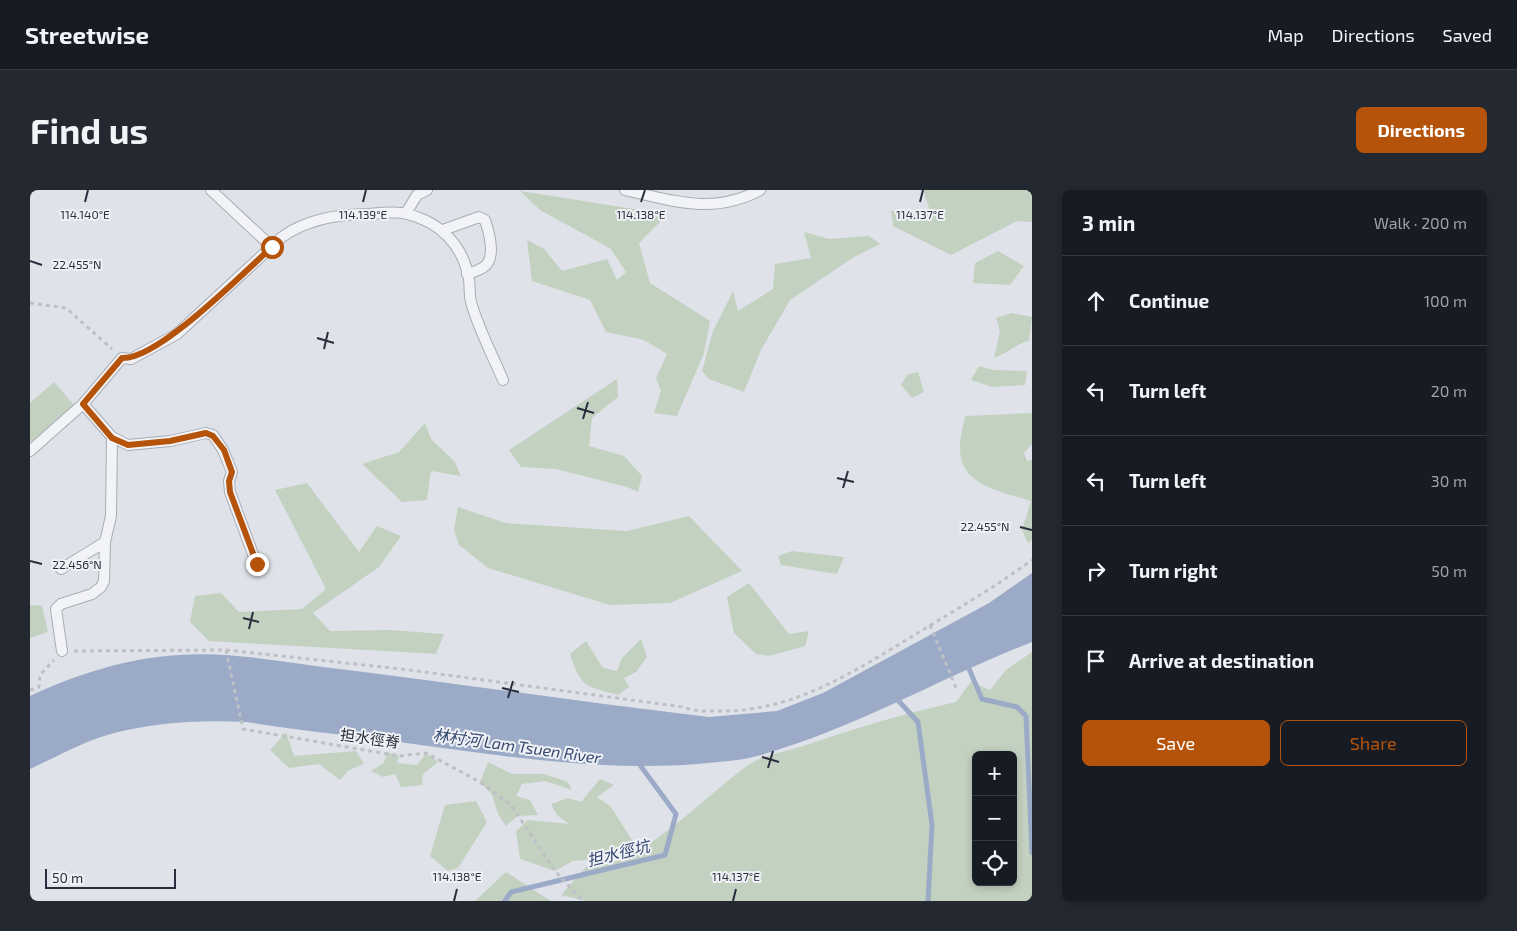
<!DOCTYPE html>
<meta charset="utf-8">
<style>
body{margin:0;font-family:"Exo 2","Noto Sans TC",sans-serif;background:#242831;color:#f1f3f6}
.controls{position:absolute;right:15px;bottom:15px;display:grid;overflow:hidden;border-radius:8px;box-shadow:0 2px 8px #0003}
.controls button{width:45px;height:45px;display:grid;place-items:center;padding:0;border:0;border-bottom:1px solid #363941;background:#171b24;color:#f1f3f6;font:25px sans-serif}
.scale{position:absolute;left:15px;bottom:12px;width:131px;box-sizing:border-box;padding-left:5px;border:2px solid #292e3e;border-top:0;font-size:14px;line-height:18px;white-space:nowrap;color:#292e3e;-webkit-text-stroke:4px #eff1f5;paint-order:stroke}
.stop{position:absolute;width:15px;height:15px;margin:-11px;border:4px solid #b45309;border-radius:50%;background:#fff}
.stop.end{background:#b45309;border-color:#fff;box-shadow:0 1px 5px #0008}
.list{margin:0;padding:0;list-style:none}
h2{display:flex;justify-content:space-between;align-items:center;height:65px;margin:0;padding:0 20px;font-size:21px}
h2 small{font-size:16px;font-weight:400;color:#9ea1a6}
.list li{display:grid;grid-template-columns:32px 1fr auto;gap:15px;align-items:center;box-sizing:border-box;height:90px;padding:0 20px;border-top:1px solid #363941}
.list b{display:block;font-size:19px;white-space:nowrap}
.list em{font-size:16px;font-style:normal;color:#9ea1a6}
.actions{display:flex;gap:10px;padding:15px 20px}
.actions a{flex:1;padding:11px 0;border:1px solid #b45309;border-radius:8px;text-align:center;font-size:18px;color:#b45309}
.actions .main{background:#b45309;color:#fff}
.icon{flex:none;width:28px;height:28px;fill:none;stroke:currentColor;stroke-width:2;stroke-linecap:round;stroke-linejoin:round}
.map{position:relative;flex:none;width:1002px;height:711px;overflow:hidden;border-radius:8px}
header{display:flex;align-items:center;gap:30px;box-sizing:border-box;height:70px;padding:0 25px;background:#171b24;border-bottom:1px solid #363941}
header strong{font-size:24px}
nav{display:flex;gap:28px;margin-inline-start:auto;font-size:18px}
.intro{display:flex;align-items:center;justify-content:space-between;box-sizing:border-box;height:120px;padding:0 30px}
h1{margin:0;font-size:35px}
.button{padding:12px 22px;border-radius:8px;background:#b45309;color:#fff;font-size:18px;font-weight:700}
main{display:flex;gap:30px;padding:0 30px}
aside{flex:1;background:#171b24;border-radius:8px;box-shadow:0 2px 8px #0003}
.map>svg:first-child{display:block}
</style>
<header>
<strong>Streetwise</strong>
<nav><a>Map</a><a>Directions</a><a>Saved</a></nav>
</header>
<div class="intro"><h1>Find us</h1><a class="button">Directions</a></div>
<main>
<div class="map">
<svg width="1002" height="711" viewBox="0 0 1002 711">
<rect width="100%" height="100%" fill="#dfe2e8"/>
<path fill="#c3d1c1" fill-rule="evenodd" d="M893,0H1002V32L987,31L921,65L863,36L861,21H900Z
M490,1L616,21L633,29L609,53L620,93L680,131L674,163L647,226L624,223L631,201L626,188L637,164L614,150L576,142L560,110L502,91L497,50L514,59L532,81L577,69L587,90L596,82L581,59L510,20Z
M774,42L799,49L839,46L850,54L824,67L760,110L731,160L714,202L679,189L672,181L683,141L703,101L708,121L743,99L745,74L781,68Z
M968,61L994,76L980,95L943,93L945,73Z
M982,123L1002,127L999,151C987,153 977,164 964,168L970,141L966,128Z
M949,176L963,180L997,181L995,195L962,197L941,190Z
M888,182L894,202L882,208L871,195L877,185Z
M587,189L588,207L562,228L559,256L594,266L612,286L608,302L597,297L526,279L491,277L479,260Z
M24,192L44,215L3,253L0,250V213Z
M1002,223V254L994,263L997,271L1002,270V350L998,353L992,340L1001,311C974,302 932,297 930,261C929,250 933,237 935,226Z
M395,233L401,249L425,272L431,286L401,281L397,310L372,312L332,274L369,262Z
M277,293L329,362L347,336L371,346L349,377L283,423L300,441L360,440L414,444L406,464L179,451L160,432L165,406L191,403L209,422L272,419L296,399L245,300Z
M428,317L476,333L597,341L659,326L712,381L640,413L580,415L458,378L429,355L424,340Z
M762,361L814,367L807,384L751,375L748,366Z
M719,393L759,444L779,441L775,456L739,466L726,464L704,443L697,407Z
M0,415L12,416L18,442L0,448Z
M611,449L617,467L606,482L594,488L599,497L588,505C554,495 552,499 540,464L556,451L573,478L587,481L592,468Z
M1002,462V711H555L531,705L556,677C610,679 677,603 720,574C733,565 755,562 770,557C823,539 872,524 926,512L941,492L960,500L976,480ZM946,565H983V692H946Z
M256,542L264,566L326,561L334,574L319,580L310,590L289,574L259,578L240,560Z
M357,562L369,566L367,573L387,575L396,563L408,572L393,584L392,595L371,597L365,584L353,587L341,581L354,573Z
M458,572L482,584H514L538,592L542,600L515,591L492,594L486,606L500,610L508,625L488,626L476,636L468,624L462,605L450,592Z
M570,589L584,595L567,607L581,617L603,652L566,669L543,671L525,681L490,669L486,641L498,630L539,634L527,625L521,614L538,608L551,612Z
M446,611L457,632L428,678L418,681L400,666L415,615Z
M476,682L521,711H445Z"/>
<path fill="#9babc7" d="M1002,383V452C910,488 826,538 731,565C710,571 688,572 667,574C576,581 488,568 398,556C338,547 277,542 216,532C168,530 121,532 74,546C49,554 24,568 0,579V506C47,484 97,468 149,465C204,461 263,474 318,480C439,495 558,513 679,527L747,521L793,503L959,413Z"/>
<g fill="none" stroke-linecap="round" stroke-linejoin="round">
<path stroke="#9babc7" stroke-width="5" d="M937,474L952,509L987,517L996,526L1002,663
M865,507L888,532L902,635L898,711
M475,711L481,702L635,665L646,624L607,571"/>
<defs>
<path id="service" d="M181,0L242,57
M595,0C643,11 684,25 730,0
M376,23L387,5L397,0
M413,40L449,27L455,30C459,42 466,67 455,76C451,80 443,82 437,84
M53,214L82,247L98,255L140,251L176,243L183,245L193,260L202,282L199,291L200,302L227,375
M0,261L53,214L92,168L101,169L147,144L252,47C277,29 309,24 339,24C351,23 366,21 377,24C410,32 433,55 439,89C440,96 439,104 441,112C448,138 462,164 473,190
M31,379L75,352
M32,461L26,419L31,414L62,404L71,397L74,391L75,352L81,326L82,247"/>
</defs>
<use href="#service" stroke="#a8acb5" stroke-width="12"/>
<path stroke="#bec0c6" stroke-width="3" stroke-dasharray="4 4" stroke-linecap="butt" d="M0,113L36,118L82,159
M900,435L926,498
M196,460L213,539L369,566L396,563L450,592L481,615L525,681L553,711
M44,461L196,460L380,480L653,517C665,522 678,521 690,521C768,522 832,476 896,438C932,416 968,395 1002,370
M0,500L9,497L10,485L24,470"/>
<use href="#service" stroke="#f2f3f6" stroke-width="10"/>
</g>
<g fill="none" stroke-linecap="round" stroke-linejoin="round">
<path stroke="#b45309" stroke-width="6" d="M227,374L200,302L199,291L202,282L194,260L183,246L176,243L140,251L98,255L82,248L53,214L92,168C128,170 213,83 242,57"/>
</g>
<path fill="none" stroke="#292e3e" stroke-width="2" d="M55,12L58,0M333,12L336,0M611,12L615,0M890,12L893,0M0,71L12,75M287,148L304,153M294,159L298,142M547,218L564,223M553,229L558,212M807,288L824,292M813,298L818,281M990,337L1002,340M0,371L12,374M213,428L229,432M219,439L223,422M472,498L489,502M478,508L483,491M732,567L749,572M738,578L743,561M424,711L427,699M703,711L706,699"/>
<g text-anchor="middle" stroke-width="4" stroke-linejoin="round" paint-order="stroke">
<g font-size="15" fill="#292e3e" stroke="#eff1f5">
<text transform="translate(340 549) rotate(8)" y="5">担水徑脊</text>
</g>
<g font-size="16" font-style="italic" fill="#344871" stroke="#eff1f5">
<text transform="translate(487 556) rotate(8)" y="6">林村河 Lam Tsuen River</text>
<text transform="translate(588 663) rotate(-14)" y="6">担水徑坑</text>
</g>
</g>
<g font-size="12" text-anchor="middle" fill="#292e3e" stroke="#eff1f5" stroke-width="4" stroke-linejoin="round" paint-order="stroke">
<text x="55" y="29">114.140°E</text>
<text x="333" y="29">114.139°E</text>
<text x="611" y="29">114.138°E</text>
<text x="890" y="29">114.137°E</text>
<text x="47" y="79">22.455°N</text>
<text x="955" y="341">22.455°N</text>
<text x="47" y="379">22.456°N</text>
<text x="427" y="691">114.138°E</text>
<text x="706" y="691">114.137°E</text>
</g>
</svg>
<div class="controls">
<button>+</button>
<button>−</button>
<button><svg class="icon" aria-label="locate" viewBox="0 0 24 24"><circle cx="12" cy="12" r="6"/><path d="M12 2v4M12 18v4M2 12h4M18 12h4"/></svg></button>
</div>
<div class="scale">50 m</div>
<div class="stop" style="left:242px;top:57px"></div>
<div class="stop end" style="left:227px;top:374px"></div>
</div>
<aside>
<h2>3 min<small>Walk · 200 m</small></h2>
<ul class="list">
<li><svg class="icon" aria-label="ahead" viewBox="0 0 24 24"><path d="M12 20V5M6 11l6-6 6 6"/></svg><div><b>Continue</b></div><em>100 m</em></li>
<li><svg class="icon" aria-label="left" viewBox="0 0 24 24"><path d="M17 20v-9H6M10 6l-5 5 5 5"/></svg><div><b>Turn left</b></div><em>20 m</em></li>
<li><svg class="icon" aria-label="left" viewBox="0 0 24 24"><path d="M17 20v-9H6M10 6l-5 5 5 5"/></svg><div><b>Turn left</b></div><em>30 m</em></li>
<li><svg class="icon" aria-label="right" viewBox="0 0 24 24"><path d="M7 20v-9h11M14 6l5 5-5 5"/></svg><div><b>Turn right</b></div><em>50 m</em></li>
<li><svg class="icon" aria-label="arrive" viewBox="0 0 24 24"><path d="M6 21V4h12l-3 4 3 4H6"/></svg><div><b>Arrive at destination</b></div></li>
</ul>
<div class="actions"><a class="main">Save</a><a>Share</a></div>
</aside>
</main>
